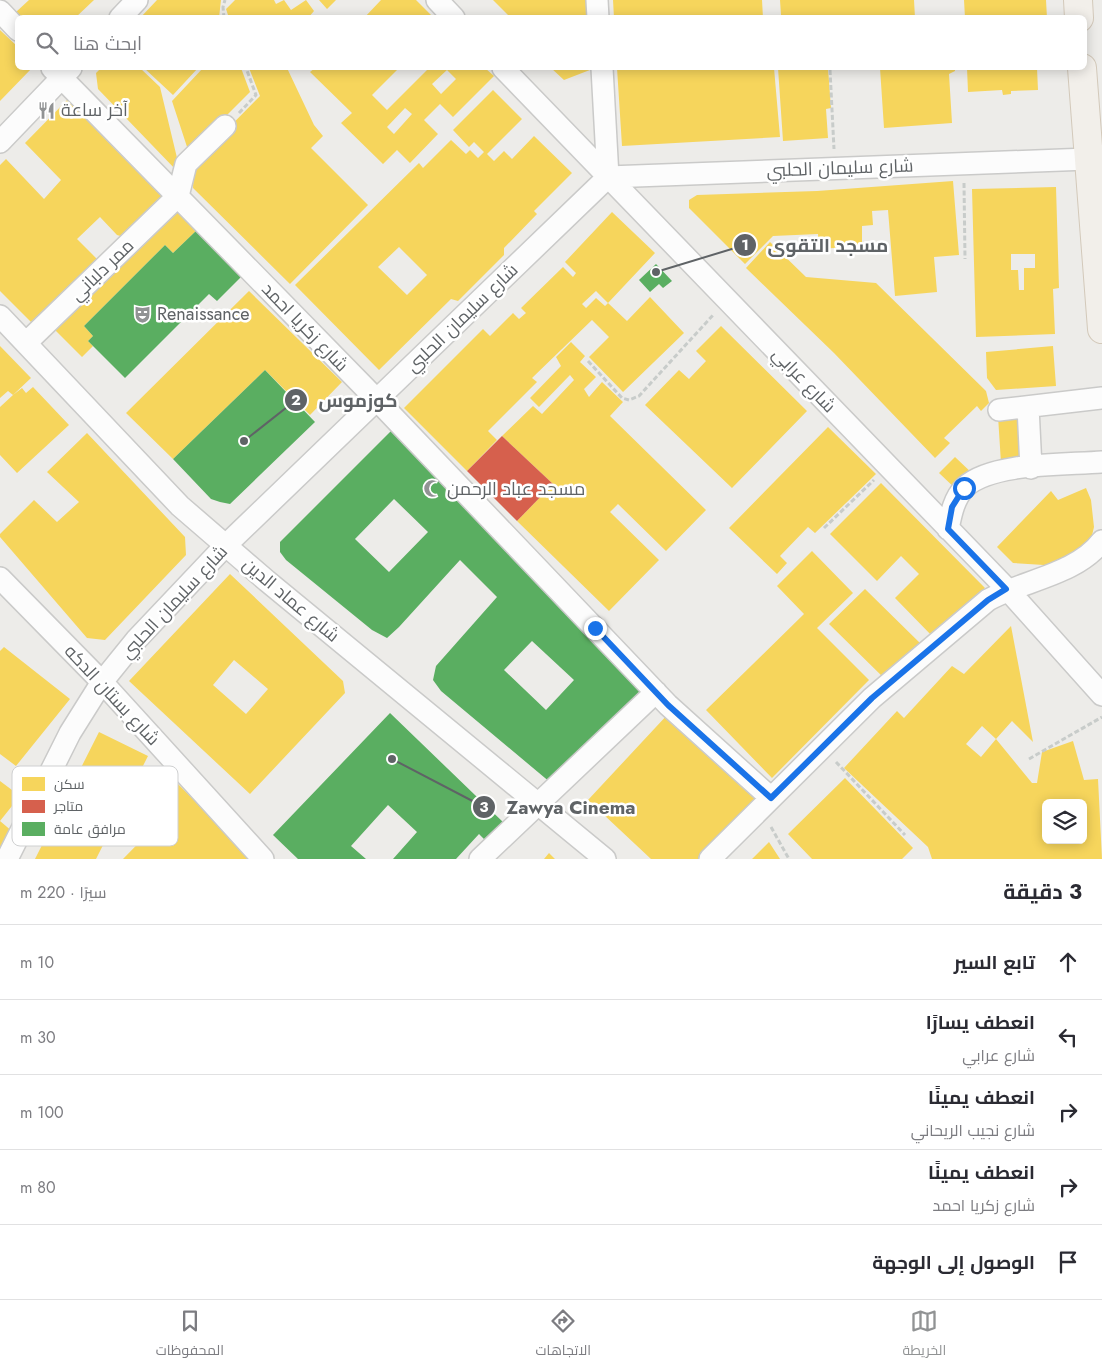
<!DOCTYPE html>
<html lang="ar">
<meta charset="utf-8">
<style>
body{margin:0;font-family:Jost,Cairo,sans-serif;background:#f2f2f3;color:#2b2b33;direction:rtl}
.controls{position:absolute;right:15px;bottom:15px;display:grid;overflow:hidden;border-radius:8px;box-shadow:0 2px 12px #0003}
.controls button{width:45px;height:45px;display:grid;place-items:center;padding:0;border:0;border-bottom:1px solid #e1e1e2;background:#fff;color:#2b2b33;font:25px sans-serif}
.stop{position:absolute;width:15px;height:15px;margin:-11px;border:4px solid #1a73e8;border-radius:50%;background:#fff}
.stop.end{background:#1a73e8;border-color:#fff;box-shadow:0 1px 5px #0008}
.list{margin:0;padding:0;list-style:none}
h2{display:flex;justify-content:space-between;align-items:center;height:65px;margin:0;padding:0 20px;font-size:21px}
h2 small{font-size:16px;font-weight:400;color:#7c7c81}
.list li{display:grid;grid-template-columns:32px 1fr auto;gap:15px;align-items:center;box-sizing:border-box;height:75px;padding:0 20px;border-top:1px solid #e1e1e2}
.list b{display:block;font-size:19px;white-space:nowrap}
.list p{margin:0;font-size:16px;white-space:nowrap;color:#7c7c81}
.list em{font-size:16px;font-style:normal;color:#7c7c81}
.icon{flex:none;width:28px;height:28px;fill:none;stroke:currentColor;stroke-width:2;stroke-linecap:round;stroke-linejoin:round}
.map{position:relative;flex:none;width:1102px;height:859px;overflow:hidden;direction:ltr}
.search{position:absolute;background:#fff;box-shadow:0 2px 12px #0003;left:15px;right:15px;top:15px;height:55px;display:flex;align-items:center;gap:12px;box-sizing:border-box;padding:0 18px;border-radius:8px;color:#7c7c81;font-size:19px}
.sheet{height:440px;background:#fff}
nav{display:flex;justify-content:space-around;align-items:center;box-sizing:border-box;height:70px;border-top:1px solid #e1e1e2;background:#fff;font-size:14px;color:#7c7c81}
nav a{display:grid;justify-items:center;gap:2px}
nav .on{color:#919394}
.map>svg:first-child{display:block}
</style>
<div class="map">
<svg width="1102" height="859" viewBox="0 0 1102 859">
<rect width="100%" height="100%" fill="#edece9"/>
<path fill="#f6d55c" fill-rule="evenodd" d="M29,0H94L75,18H21L16,12Z
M157,0H221L219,18H140Z
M235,0H274L276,4L284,0L291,10L306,0L314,11L308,18H229L226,9Z
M319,0H336L327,9Z
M381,0H416L434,18H364Z
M493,0H588L589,18H511Z
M613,0H762L763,18H614Z
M780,0H914L915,18H771L781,15Z
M964,0H1046L1047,18H965Z
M0,30L18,47V68H32L0,101Z
M101,68H140L160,87L178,162L177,171L98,89L96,73Z
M144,68H198L173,95Z
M203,68H210L213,70L215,68H241L250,92L189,153L172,101Z
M249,68H287L314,125L323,136L311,148L368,205L290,284L193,188L194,163L260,96Z
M315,68H399L372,95L387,110L429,68H485L494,76L453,117L440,104L424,120L438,134L410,163L397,150L383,164L341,123L352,113L310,72ZM447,70L456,79L441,94L432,84ZM405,108L412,114L394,134L387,127Z
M551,68H595L564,80Z
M617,68H774L780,137L622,146Z
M778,68H828L831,108L826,109L828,138L783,141Z
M880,68H955V71L949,74L952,123L884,128Z
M967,68H1037L1038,90L1011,91V94L1003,95L1002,90L968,92Z
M493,90L522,119L487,154L494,161L504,151L512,159L534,136L572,173L534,211L537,214L504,248V255L458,301L451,299L379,370L295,285L419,163L423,168L451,140L466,154L470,150L478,158L484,152L474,142L469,147L453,130ZM399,247L427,275L407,295L378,267Z
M71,96L171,195L127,238L117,235L100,217L77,239L99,261L35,326L0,291V165L6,159L44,199L61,180L25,143Z
M953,181L959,255L934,257L937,292L895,296L888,210L872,211L873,225L862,226V246L819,249L818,234L773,236L745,264L689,208V200L697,195L817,191Z
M1056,187L1059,288L1053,289L1055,334L976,337L972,189ZM1011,254H1035V268H1024V290H1019L1018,270H1011Z
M173,204L198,229L173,253L165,245L84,326L93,336L88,341L93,346L82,357L51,326Z
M612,212L655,253L608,303L596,291L582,304L586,308L596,298L605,306L608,303L627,321L650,297L684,333L623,392L589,357L609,337L592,320L532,378L537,382L488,431L497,440L467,471L404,408L483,329L490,336L513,313L519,319L526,313L521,308L563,267L573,277L576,273L565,262Z
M770,242L806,277L876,283L986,391L989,403L981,411L977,406L944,438L950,443L935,458L834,353L746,268Z
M249,291L342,382L310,415L265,370L173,459L126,413Z
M721,326L807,411L732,488L645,405L679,370L689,379L706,361L696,351Z
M571,342L585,356L580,362L596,377L584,389L589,397L602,382L623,402L610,416L706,510L666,551L618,504L610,512L659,560L609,611L517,521L553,484L502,436L533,406L542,414L574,380L570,375L539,407L530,398L561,366L556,357Z
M0,346L31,378L13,395L22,388L26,393L33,387L69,425L17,473L0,455V407L13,395L8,391L0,398Z
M1053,346L1056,386L996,390L987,378L986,352Z
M1024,414L1027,462L1001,463L998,416Z
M828,427L876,474L815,533L808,527L780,556L787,563L777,574L729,528Z
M87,433L185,537L186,555L105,640L87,638L0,537V534L34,500L57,522L79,502L47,472Z
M955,457L974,475L958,491L939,473Z
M881,483L985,588L934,638L895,598L919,574L901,556L877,581L830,534Z
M1086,488L1091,500L1094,527L1090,544L1059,564L1044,565L1013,563L997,547L1051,491L1058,500Z
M812,551L853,593L817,628L869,680L772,778L706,710L804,614L777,586Z
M230,574L343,681L345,693L250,794L129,681ZM234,660L268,689L246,714L213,685Z
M865,589L922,645L887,681L829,624Z
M1011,626L1033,742L1012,721L996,739L1032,783H1037L1042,752L1073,741L1084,780L1098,779L1102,859H932L928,847L844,768L897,711L904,718L952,666L964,674ZM982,726L996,739L981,757L966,744ZM1046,803H1083V840H1046Z
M4,647L70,699L16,766L0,754V651Z
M669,713L760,799L703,859H651L588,800Z
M99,732L148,756L96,859H35Z
M845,778L913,848L902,859H812L788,834Z
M0,781L20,796L0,821Z
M175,781L253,859H123L169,812L156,799Z
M0,821L13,832L0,848Z
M769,842L780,859H752Z
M549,853L555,859H544Z"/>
<path fill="#d6604d" d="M502,436L553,484L517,521L467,471Z"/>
<path fill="#5aae61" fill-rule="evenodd" d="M198,229L244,274L217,301L209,294L125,378L88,341L93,336L84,326L165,245L173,253Z
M656,264L672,281L663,288L659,284L650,292L639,280Z
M265,370L315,422L230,504L220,502L211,499L173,459Z
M392,430L646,691L551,783L441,691L433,680L436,666L497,597L460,560L399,627L387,638L372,630L286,560L280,552V542ZM394,499L428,532L389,572L355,539ZM532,641L574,680L546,710L504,670Z
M390,713L504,823L486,841L479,834L456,859H393L417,832L388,805L351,846L366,859H298L273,835Z"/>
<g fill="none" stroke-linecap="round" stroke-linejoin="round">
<defs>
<path id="minor" d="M437,0L454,18
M597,0L598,18
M0,11L18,30
M120,18L137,0
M52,68L377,400L668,705L771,798
M503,68L1007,589L1102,695
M602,68L608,177
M0,142L71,68
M178,196L186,164L225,126
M0,316L180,506L267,581L605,859
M26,343L178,196
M1028,407L1031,468
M999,410L1102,398
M948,529C951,514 954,498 965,487C992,462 1065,465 1102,462
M0,578L102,682L263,859
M7,859L70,733L102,682L136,640L225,546L608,177L1088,159
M480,859L656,692
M710,859L872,698L988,600C1024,580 1076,575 1102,541"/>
<path id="major" d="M1078,0L1079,18
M1082,68L1102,329"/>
</defs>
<use href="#minor" stroke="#cacac9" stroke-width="24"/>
<use href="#major" stroke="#d3c9ba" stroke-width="30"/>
<path stroke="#c8ccca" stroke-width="3" stroke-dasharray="5 2.5" stroke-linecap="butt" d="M224,18L223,7L225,0
M830,70L834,149
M239,113L256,95L246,68
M964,183L965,259
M588,361L622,398L629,400L639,396L714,314
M824,528L874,480
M1029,759L1102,717
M836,762L905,835
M771,827L789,859"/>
<use href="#minor" stroke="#fcfcfc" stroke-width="21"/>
<use href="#major" stroke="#f2efea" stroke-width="28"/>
</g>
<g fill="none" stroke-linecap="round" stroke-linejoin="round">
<path stroke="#1a73e8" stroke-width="6" d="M595,628L668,705L771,798L872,698L988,600L1006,589L948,529L952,507L964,488"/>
</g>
<defs>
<symbol id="restaurant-bare" viewBox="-9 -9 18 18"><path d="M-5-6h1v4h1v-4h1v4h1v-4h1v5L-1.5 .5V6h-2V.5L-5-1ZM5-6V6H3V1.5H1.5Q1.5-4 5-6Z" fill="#919394" stroke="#fff" stroke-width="2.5" paint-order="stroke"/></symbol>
<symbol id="theatre-bare" viewBox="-9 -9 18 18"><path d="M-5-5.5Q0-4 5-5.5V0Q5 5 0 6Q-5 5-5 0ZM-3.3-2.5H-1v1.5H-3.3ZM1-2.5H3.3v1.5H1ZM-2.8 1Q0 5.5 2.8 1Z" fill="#919394" stroke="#fff" stroke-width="2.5" paint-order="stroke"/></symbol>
<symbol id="mosque-bare" viewBox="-9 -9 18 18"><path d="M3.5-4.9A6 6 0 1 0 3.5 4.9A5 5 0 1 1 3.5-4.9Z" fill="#919394" stroke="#fff" stroke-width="2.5" paint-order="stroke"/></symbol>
</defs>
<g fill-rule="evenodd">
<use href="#restaurant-bare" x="34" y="98" width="25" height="25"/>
<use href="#theatre-bare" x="130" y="302" width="25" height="25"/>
<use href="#mosque-bare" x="420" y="476" width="25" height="25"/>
</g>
<g text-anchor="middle" stroke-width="5" stroke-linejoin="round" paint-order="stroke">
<g font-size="18" fill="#5f6366" stroke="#fff" text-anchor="start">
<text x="61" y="116">آخر ساعة</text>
<text x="157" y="320">Renaissance</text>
<text x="447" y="495">مسجد عباد الرحمن</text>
</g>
<g font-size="18" fill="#5f6366" stroke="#fff">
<text transform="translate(840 168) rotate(-2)" y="6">شارع سليمان الحلبي</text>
<text transform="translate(102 270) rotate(-44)" y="6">ممر دلباني</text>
<text transform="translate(462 318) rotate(-44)" y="6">شارع سليمان الحلبي</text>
<text transform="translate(305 327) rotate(46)" y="6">شارع زكريا احمد</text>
<text transform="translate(804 380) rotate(46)" y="6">شارع عرابي</text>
<text transform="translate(291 600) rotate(40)" y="6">شارع عماد الدين</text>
<text transform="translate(174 602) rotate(-47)" y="6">شارع سليمان الحلبي</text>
<text transform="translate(112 695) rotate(47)" y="6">شارع بستان الدكه</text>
</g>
</g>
<rect x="12" y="766" width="166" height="80" rx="8" fill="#fff" stroke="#cfd0d1" stroke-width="1"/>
<rect x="22" y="777" width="23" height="14" fill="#f6d55c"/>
<rect x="22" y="800" width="23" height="13" fill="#d6604d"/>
<rect x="22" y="822" width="23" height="14" fill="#5aae61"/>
<g font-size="14" fill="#5f6366">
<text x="54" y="789">سكن</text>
<text x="54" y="811">متاجر</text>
<text x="54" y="834">مرافق عامة</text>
</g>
<path fill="none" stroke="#5f6366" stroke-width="2" d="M656 272L745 245M244 441L296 400M392 759L484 807"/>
<g fill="#5f6366" stroke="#fff" stroke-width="2">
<circle cx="656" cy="272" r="5"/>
<circle cx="244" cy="441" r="5"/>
<circle cx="392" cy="759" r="5"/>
<circle cx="745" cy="245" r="12"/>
<circle cx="296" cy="400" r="12"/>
<circle cx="484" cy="807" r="12"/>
</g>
<g font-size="15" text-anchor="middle" font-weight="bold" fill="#fff">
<text x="745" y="250">1</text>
<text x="296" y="405">2</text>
<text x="484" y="812">3</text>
</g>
<g font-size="19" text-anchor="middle" font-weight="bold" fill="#5f6366" stroke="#fff" stroke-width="5" stroke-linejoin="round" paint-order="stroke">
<text x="828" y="252">مسجد التقوى</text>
<text x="358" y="407">كوزموس</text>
<text x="571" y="814">Zawya Cinema</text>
</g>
</svg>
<div class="controls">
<button><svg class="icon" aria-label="layers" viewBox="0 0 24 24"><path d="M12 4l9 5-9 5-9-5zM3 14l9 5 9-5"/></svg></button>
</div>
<div class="stop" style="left:964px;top:488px"></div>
<div class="stop end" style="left:595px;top:628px"></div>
<div class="search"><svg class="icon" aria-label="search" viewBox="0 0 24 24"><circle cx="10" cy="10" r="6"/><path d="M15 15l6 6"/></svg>ابحث هنا</div>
</div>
<section class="sheet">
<h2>3 دقيقة<small>سيرًا · 220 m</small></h2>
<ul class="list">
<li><svg class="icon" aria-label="ahead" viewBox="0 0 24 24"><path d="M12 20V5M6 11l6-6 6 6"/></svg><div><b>تابع السير</b></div><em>10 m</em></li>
<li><svg class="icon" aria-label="left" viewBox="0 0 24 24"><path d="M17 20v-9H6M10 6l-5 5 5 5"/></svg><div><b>انعطف يسارًا</b><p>شارع عرابي</p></div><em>30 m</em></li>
<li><svg class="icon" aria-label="right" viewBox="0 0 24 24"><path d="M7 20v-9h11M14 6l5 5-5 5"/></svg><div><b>انعطف يمينًا</b><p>شارع نجيب الريحاني</p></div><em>100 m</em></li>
<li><svg class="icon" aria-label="right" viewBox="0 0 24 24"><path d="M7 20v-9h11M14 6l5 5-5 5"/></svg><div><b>انعطف يمينًا</b><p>شارع زكريا احمد</p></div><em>80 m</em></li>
<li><svg class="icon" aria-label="arrive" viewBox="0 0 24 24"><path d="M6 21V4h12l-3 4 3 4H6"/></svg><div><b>الوصول إلى الوجهة</b></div></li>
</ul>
</section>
<nav>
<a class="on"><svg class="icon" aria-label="map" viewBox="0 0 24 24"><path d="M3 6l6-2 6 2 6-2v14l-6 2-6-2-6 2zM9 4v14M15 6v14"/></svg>الخريطة</a>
<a><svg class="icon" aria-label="directions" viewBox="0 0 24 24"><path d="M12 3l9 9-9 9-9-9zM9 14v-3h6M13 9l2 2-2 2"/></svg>الاتجاهات</a>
<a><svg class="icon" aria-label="saved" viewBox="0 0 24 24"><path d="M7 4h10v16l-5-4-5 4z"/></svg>المحفوظات</a>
</nav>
